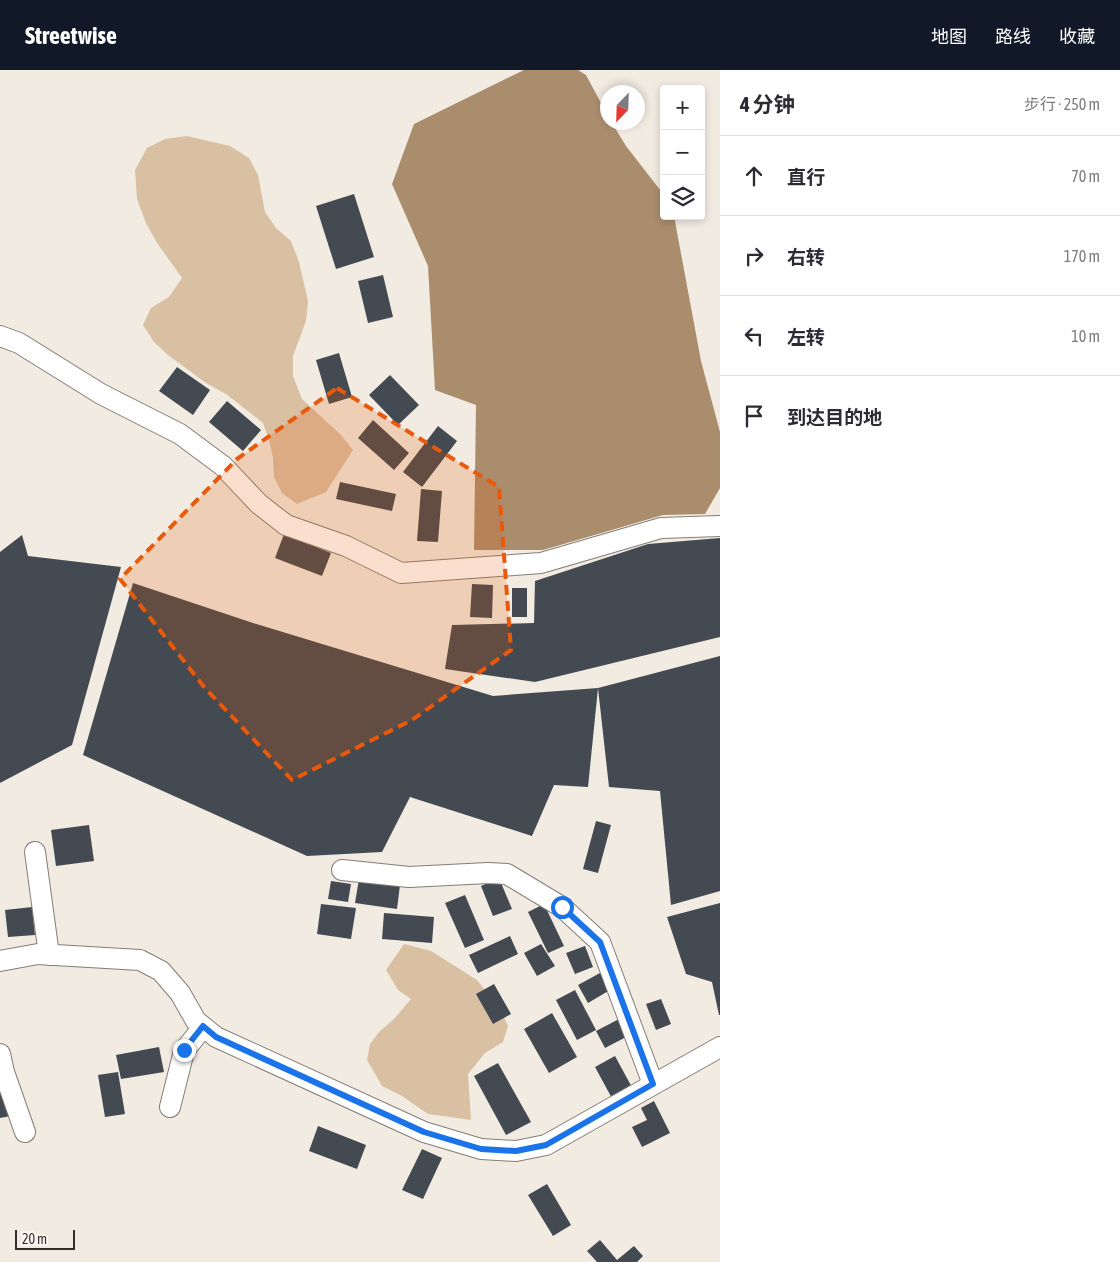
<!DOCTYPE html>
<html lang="zh">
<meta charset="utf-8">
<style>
body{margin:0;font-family:"Asap Condensed","Noto Sans SC",sans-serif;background:#f7f7f7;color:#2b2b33}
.controls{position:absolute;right:15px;top:15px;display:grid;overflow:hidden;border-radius:5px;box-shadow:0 2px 8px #0003}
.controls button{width:45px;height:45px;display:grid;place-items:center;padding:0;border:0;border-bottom:1px solid #e1e1e2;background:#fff;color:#2b2b33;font:25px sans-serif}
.compass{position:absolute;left:600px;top:15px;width:45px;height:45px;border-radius:50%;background:#fff;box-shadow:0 2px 8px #0003;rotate:203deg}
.scale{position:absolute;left:15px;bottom:12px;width:60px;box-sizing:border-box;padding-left:5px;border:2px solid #322f2b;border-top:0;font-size:14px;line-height:18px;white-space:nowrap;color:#322f2b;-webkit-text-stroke:4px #fef8f1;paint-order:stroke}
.stop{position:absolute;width:15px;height:15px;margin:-11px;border:4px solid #1a73e8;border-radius:50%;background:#fff}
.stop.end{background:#1a73e8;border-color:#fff;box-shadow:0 1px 5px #0008}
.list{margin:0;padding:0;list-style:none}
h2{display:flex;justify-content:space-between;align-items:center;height:65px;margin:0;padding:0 20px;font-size:21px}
h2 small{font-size:16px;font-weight:400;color:#7c7c81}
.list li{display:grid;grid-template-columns:32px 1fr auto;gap:15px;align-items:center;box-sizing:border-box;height:80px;padding:0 20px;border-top:1px solid #e1e1e2}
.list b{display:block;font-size:19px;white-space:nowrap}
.list em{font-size:16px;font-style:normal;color:#7c7c81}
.icon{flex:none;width:28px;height:28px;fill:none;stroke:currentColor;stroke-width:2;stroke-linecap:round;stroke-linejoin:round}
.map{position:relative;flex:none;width:720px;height:1192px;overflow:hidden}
header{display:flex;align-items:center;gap:30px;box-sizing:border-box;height:70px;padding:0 25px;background:#111827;color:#fff}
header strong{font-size:24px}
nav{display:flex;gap:28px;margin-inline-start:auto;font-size:18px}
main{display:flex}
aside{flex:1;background:#fff}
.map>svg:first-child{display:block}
</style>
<header>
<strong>Streetwise</strong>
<nav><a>地图</a><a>路线</a><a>收藏</a></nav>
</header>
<main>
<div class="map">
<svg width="720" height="1192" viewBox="0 0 720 1192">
<rect width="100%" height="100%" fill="#f2ebe2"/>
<path fill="#dac0a2" d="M187,66L230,76L249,88L258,105L265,142L276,158L291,171L299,192L308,231L306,251L293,286V306L302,329L341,365L353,380L326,422L297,434L282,423L274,407L273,388L269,370L263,353L226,324L206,313L168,285L154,272L143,255L151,238L169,227L182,208L157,173L146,153L137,129L135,100L147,78L165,69Z
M404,874L431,881L477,910L500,939L508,956L503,972L485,983L468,1004L471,1050L428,1044L402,1026L382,1016L367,990L370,974L379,962L394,949L411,929L398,920L386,900Z"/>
<path fill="#a98d6d" d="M524,0H578L586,5L607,44L608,52L612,53L626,76L664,125V146H674L701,291L720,362V418L705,444L663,445L543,480H474L476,335L435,320L428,196L392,114L414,54Z"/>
<path fill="#434a51" d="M354,124L374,187L336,199L316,136Z
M383,205L393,247L368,253L358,211Z
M339,283L352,327L329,334L316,290Z
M177,297L210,320L193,345L159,321Z
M390,305L419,335L398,355L369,325Z
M227,331L261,360L243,381L209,352Z
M373,350L409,383L394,400L358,368Z
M438,356L457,371L422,417L403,402Z
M340,412L396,424L392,441L336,429Z
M421,419L442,421L438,472L417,471Z
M284,464L331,483L322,506L275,488Z
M22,465L28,486L121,497L72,675L0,713V482Z
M720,468V567L535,612L445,599L452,555L534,553L535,511L648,474Z
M133,513L253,553L493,626L598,618L588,717L554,715L532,766L410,727L382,782L307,786L83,685Z
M472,514L493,515L492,548L470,547Z
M512,518H527V547H512Z
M720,586V821L671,835L660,721L609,717L598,618Z
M596,751L611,755L598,803L583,799Z
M89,755L94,791L56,796L51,760Z
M499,808L512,839L493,846L481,816Z
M359,809L400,815L397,839L355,833Z
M331,811L351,814L348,832L328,829Z
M465,825L484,870L465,878L445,833Z
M720,833V945H719L712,912L686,904L667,847Z
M321,834L356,838L351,869L317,864Z
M544,834L564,876L548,883L528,842Z
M32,837L35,865L8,867L5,840Z
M384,843L434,847L432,873L382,869Z
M510,866L518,884L478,903L469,885Z
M541,874L555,896L537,906L524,883Z
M585,876L593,897L575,904L566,883Z
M600,903L610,920L588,933L578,915Z
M494,914L511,944L493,954L476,924Z
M575,920L596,960L577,970L556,930Z
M661,929L671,954L656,960L646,934Z
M552,943L577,987L549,1003L524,959Z
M621,948L630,965L605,978L596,961Z
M159,977L164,1002L121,1009L116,985Z
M615,986L634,1021L614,1032L595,997Z
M498,993L531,1052L506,1065L474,1006Z
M118,1002L125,1044L105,1047L98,1005Z
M0,1021L11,1046L0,1048Z
M654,1031L670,1063L642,1077L632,1057L647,1050L641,1038Z
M318,1056L366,1075L357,1099L309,1081Z
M422,1079L442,1088L423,1129L402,1120Z
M547,1114L571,1155L553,1166L528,1125Z
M600,1170L617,1190L634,1176L643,1186L637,1192H597L587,1181Z"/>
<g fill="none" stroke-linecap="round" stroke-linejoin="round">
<defs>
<path id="street" d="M0,266L19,273L101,324L180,364L223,396L259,434L286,455L346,476L401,503L541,493L661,458L720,456
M35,782L49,885
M342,800L409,807L488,803L507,804L562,837L600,872L653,1014
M0,891L38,884L140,890L161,901L180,923L196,951L216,967L424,1062L481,1079L516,1081L546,1075L720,977
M0,984L4,1002L25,1062
M170,1037L184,981L203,957"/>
</defs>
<use href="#street" stroke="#847d76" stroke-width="22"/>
<use href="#street" stroke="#fff" stroke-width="20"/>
</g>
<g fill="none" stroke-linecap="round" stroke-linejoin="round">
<path stroke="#1a73e8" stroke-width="6" d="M184,980L203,956L216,967L424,1062L481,1079L516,1081L546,1075L653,1014L600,872L562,837"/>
</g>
<path fill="#e8590c" fill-opacity="0.2" stroke="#e8590c" stroke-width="4" stroke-dasharray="10 6" stroke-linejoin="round" d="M337,318L499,417L511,580L412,650L292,710L204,617L120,509L237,389Z"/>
</svg>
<div class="controls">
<button>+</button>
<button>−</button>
<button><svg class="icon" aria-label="layers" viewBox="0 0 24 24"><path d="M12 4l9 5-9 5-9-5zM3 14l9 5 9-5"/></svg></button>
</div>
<svg class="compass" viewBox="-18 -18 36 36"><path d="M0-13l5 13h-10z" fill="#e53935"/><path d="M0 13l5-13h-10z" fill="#7c7c81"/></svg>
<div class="scale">20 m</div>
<div class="stop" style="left:562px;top:837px"></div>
<div class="stop end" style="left:184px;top:980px"></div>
</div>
<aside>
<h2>4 分钟<small>步行 · 250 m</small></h2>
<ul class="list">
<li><svg class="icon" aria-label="ahead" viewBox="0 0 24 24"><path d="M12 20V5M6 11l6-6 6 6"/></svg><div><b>直行</b></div><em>70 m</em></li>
<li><svg class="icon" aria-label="right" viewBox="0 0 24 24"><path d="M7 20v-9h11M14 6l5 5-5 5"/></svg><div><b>右转</b></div><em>170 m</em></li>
<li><svg class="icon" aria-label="left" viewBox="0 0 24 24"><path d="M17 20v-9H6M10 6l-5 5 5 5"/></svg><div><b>左转</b></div><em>10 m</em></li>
<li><svg class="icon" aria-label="arrive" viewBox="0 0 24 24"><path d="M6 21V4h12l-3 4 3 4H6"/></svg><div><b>到达目的地</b></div></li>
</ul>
</aside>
</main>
